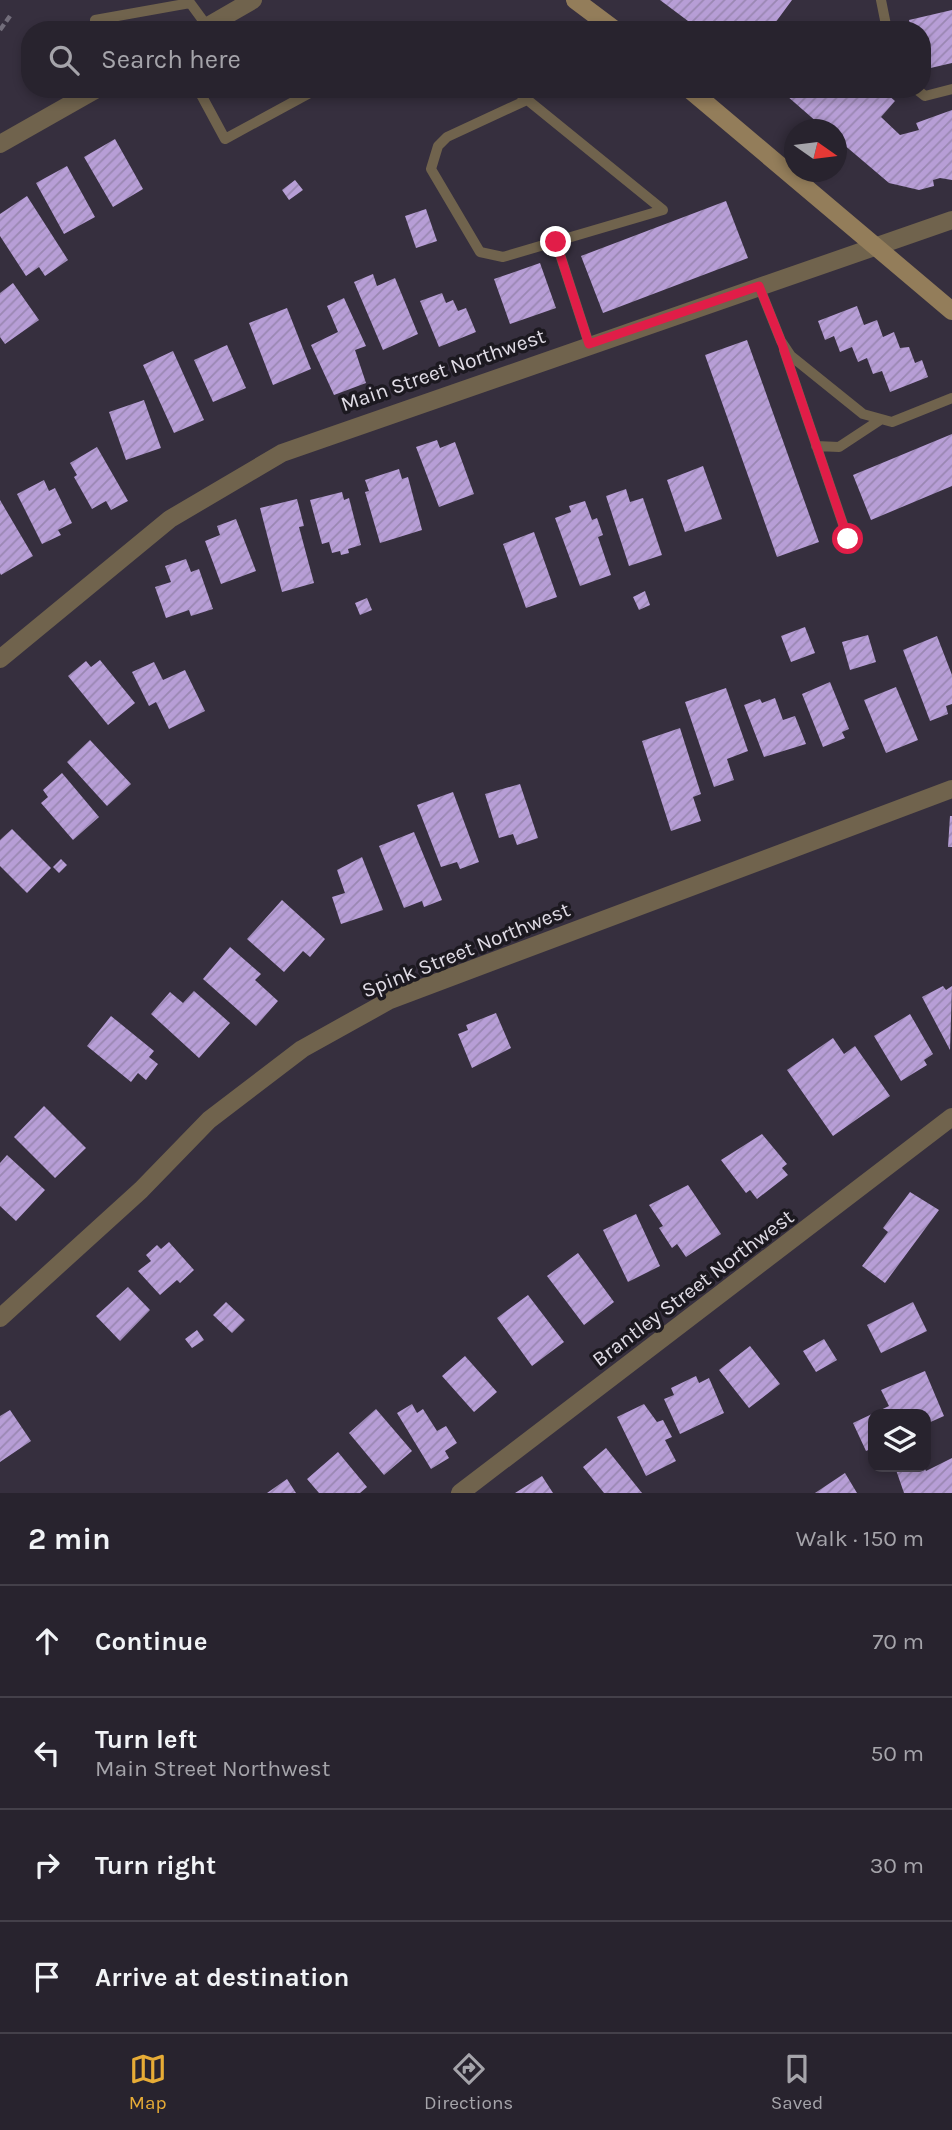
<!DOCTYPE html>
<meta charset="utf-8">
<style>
body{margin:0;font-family:Karla,sans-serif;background:#302b36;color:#f1f3f6}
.controls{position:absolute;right:21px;bottom:21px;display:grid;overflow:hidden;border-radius:14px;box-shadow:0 4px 10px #0003}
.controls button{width:63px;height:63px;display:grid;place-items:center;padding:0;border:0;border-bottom:2px solid #44404a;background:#28232e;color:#f1f3f6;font:35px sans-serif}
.compass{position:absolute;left:784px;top:119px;width:63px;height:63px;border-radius:50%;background:#28232e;box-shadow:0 4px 10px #0003;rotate:104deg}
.stop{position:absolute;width:21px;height:21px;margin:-16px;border:5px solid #e11d48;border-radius:50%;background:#fff}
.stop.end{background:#e11d48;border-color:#fff;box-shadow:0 2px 7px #0008}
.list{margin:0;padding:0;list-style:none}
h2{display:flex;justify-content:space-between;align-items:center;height:91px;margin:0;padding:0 28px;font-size:30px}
h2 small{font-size:23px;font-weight:400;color:#a5a4aa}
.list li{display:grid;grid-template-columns:46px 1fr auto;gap:21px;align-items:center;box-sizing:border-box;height:112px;padding:0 28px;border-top:2px solid #44404a}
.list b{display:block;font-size:26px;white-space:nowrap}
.list p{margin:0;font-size:23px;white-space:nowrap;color:#a5a4aa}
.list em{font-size:23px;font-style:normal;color:#a5a4aa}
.icon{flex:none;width:38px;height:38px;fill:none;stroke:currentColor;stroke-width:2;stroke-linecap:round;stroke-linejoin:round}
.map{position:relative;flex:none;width:952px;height:1493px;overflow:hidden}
.search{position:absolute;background:#28232e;box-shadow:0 4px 10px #0003;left:21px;right:21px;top:21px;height:77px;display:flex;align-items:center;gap:18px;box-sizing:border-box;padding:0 24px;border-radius:28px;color:#a5a4aa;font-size:26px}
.sheet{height:539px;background:#28232e}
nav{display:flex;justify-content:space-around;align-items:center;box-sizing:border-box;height:98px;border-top:2px solid #44404a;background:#28232e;font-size:19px;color:#a5a4aa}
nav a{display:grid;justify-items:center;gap:4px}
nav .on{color:#e7ac36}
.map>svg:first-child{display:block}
</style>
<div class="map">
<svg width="952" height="1493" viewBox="0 0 952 1493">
<defs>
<pattern id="building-hatch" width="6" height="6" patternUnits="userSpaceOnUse" patternTransform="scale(1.75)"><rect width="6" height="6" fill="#b79ed6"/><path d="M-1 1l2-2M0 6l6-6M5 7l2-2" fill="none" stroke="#9a87b2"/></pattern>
</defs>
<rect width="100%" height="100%" fill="#362f3e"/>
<path fill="url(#building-hatch)" d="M660,0H792L770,30H700Z
M952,10V63L922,70V30H911L909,20Z
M779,89H881L895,101L881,117L900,135L919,130L916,123L952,110V180L940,178L933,180L934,186L919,190L889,183L836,138V130H826Z
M115,139L143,189L113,207L84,157Z
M67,166L95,217L64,234L36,183Z
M295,180L303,190L289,200L282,190Z
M27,196L68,260L45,276L39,267L26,276L0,236V214Z
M726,201L748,258L603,313L581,256Z
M426,209L437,241L416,248L405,216Z
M540,263L556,308L510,324L494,279Z
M373,274L377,286L395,278L418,334L383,350L354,282Z
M13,283L39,320L5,344L0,337V293Z
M442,293L446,303L453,300L458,311L466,308L476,332L439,347L420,301Z
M344,298L366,346L355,350L366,383L334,395L311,345L338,332L327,306Z
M857,306L864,325L877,320L883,337L894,332L900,348L909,347L915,363L922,360L928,377L890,392L882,371L873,374L867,358L858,362L852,347L840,352L834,336L825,340L818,321Z
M287,308L311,369L273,385L249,323Z
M747,340L819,542L777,557L705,355Z
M227,345L246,388L213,402L194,360Z
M173,351L204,420L174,433L143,365Z
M144,400L161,448L126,460L109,412Z
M952,434V486L871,520L853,475Z
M437,440L440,448L455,442L474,494L439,507L416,447Z
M97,447L128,501L111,510L106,501L92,509L74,477L77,475L70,463Z
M703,466L722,519L685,532L667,480Z
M399,469L402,479L408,477L422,530L380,543L365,492L369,491L365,480Z
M44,480L49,491L55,488L72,523L58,530L61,535L42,544L17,494Z
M626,489L630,502L643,498L662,555L629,566L606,496Z
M342,492L344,500L349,498L361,545L348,549L349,553L341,555L340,551L332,553L329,542L322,544L310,500Z
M297,499L304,526L299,527L314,583L282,592L260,508Z
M0,500L33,556L1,575L0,573Z
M585,501L592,520L597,518L603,535L598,537L611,575L580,586L555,518L571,512L569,506Z
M236,519L256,571L221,584L205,541L220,535L217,526Z
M534,532L557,597L526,608L503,544Z
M186,559L191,572L199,569L213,609L191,616L189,610L166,618L155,587L171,582L165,566Z
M645,591L650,605L639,610L633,597Z
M367,598L372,610L360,615L355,603Z
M805,627L815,653L791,662L781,636Z
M868,635L876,662L850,670L842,642Z
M937,636L952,675V704L946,706L948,714L930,721L903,650Z
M100,660L135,703L108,725L68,676L86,661L91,667Z
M154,662L163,680L185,670L205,711L169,729L156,702L149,706L132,672Z
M830,682L849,729L842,732L845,738L823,747L802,694Z
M896,687L918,740L886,753L864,700Z
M726,688L748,751L727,759L734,780L714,787L685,702Z
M775,698L783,720L795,716L806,744L764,757L744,705L760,699L762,703Z
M680,728L701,794L693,797L701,821L671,831L642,741Z
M90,740L131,784L107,806L67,762Z
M62,773L99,817L73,840L41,803L48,797L43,790Z
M520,784L538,838L517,845L513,834L499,838L485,794Z
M453,792L479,862L460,869L457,862L441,867L417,805Z
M950,816H952V847H948Z
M12,829L51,868L27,893L0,866V840Z
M414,832L442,900L424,907L422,901L404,908L379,846Z
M362,857L383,910L341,924L332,897L345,893L337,870Z
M61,859L67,865L59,873L53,867Z
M282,900L325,939L310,957L303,951L284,972L247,939Z
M230,947L261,974L255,980L278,1001L256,1026L203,979Z
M943,986L946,990L952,986L950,1050L922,997Z
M194,991L230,1023L199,1058L151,1014L170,992L183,1003Z
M496,1013L511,1048L472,1068L458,1034L468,1030L466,1025Z
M910,1014L933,1054L924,1060L927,1065L901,1081L874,1036Z
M111,1016L154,1051L149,1057L158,1064L146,1080L138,1073L131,1082L87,1046Z
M833,1038L844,1054L855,1046L890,1096L833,1136L787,1070Z
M44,1106L86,1148L55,1178L14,1137Z
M762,1134L787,1164L782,1168L788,1175L757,1199L750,1190L746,1193L721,1160Z
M7,1155L45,1190L16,1221L0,1206V1163Z
M688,1185L721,1234L686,1257L677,1244L672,1248L659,1228L663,1226L649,1205Z
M910,1192L939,1210L885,1283L862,1266L888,1232L883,1228Z
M636,1214L660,1266L628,1282L603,1230Z
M169,1242L194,1270L180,1283L177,1280L160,1295L138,1271L151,1261L146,1255L157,1245L161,1249Z
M578,1253L614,1302L584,1325L547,1276Z
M128,1287L150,1310L120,1341L96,1316Z
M528,1295L564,1342L532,1366L497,1318Z
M226,1302L245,1320L232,1333L213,1315Z
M913,1302L927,1331L881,1353L867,1325Z
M197,1330L204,1340L192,1348L185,1339Z
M824,1339L837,1360L816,1372L803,1351Z
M750,1346L780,1384L749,1408L719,1370Z
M465,1356L497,1392L474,1412L442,1376Z
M925,1371L944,1416L926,1424V1414H873V1448L866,1451L853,1423L889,1406L881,1390Z
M696,1376L699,1383L709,1378L724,1413L680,1434L664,1399L674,1395L671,1388Z
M412,1404L417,1413L423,1409L437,1431L446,1426L457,1443L445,1451L449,1458L431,1469L397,1413Z
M644,1404L657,1422L663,1420L672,1437L665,1440L676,1461L646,1476L617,1417Z
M376,1409L412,1451L384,1475L349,1433Z
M10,1410L31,1441L0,1462V1416Z
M606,1448L642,1493H604L583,1467Z
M338,1452L367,1487L360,1493H319L307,1479Z
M952,1458V1493H904L895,1467H924L926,1471Z
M845,1473L857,1493H815Z
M542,1476L553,1493H515Z
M287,1479L296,1493H267Z"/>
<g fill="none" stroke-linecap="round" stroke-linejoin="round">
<path stroke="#726d7a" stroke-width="4.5" stroke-dasharray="7 3.5" stroke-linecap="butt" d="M0,30L10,16"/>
<path stroke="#70634d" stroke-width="10" d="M188,0L207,26
M881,0L887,30
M95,20L190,3
M198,89L225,139L317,89
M514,89L663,210L503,257L480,252L431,169L438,146L447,137L527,100
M916,89L925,96L952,89
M556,242L589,344
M759,286L781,341L791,356L863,414L892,422L952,398
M784,350L848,539
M816,446L839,447L880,420"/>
<path stroke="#70634d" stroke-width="18" d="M201,30L253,0
M0,144L97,89
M0,659L170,519L282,453L952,220
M0,1318L141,1190L209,1120L302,1049L390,1000L952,789
M460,1493L952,1117"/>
<path stroke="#937d5a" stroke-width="18" d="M575,0L615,30
M689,89L952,311"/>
</g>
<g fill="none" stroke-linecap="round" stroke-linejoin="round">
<path stroke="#e11d48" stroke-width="9" d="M556,242L589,344L759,286L781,341L848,539"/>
</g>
<g text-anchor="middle" stroke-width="7" stroke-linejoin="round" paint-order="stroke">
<g font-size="21" fill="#e0dce6" stroke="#1c1920">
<text transform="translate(443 370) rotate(-19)" y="7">Main Street Northwest</text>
<text transform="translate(466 950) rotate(-22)" y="7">Spink Street Northwest</text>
<text transform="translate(693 1288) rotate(-37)" y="7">Brantley Street Northwest</text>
</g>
</g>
</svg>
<div class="controls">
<button><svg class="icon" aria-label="layers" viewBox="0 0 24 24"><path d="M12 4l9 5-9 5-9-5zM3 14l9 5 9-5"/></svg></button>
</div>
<svg class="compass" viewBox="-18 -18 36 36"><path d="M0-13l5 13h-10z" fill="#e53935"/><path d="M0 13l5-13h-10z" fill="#a5a4aa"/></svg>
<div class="stop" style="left:848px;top:539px"></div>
<div class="stop end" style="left:556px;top:242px"></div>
<div class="search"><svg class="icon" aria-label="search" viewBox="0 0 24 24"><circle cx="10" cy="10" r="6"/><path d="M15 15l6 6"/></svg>Search here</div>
</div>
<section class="sheet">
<h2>2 min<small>Walk · 150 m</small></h2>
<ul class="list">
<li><svg class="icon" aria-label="ahead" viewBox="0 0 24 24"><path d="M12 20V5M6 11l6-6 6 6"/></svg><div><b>Continue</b></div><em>70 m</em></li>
<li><svg class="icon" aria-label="left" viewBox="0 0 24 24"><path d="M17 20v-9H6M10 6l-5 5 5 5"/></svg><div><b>Turn left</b><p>Main Street Northwest</p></div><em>50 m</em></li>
<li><svg class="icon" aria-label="right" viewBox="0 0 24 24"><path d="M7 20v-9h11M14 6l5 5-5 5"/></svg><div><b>Turn right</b></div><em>30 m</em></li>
<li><svg class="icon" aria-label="arrive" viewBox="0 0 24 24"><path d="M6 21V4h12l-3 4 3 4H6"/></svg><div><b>Arrive at destination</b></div></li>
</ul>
</section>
<nav>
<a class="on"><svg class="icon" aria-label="map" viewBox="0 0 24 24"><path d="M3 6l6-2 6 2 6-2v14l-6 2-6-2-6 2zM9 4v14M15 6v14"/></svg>Map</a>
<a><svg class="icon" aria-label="directions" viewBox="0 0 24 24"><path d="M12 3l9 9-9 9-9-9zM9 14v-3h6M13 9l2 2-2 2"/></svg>Directions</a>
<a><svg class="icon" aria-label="saved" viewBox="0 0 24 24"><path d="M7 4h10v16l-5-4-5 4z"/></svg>Saved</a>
</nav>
